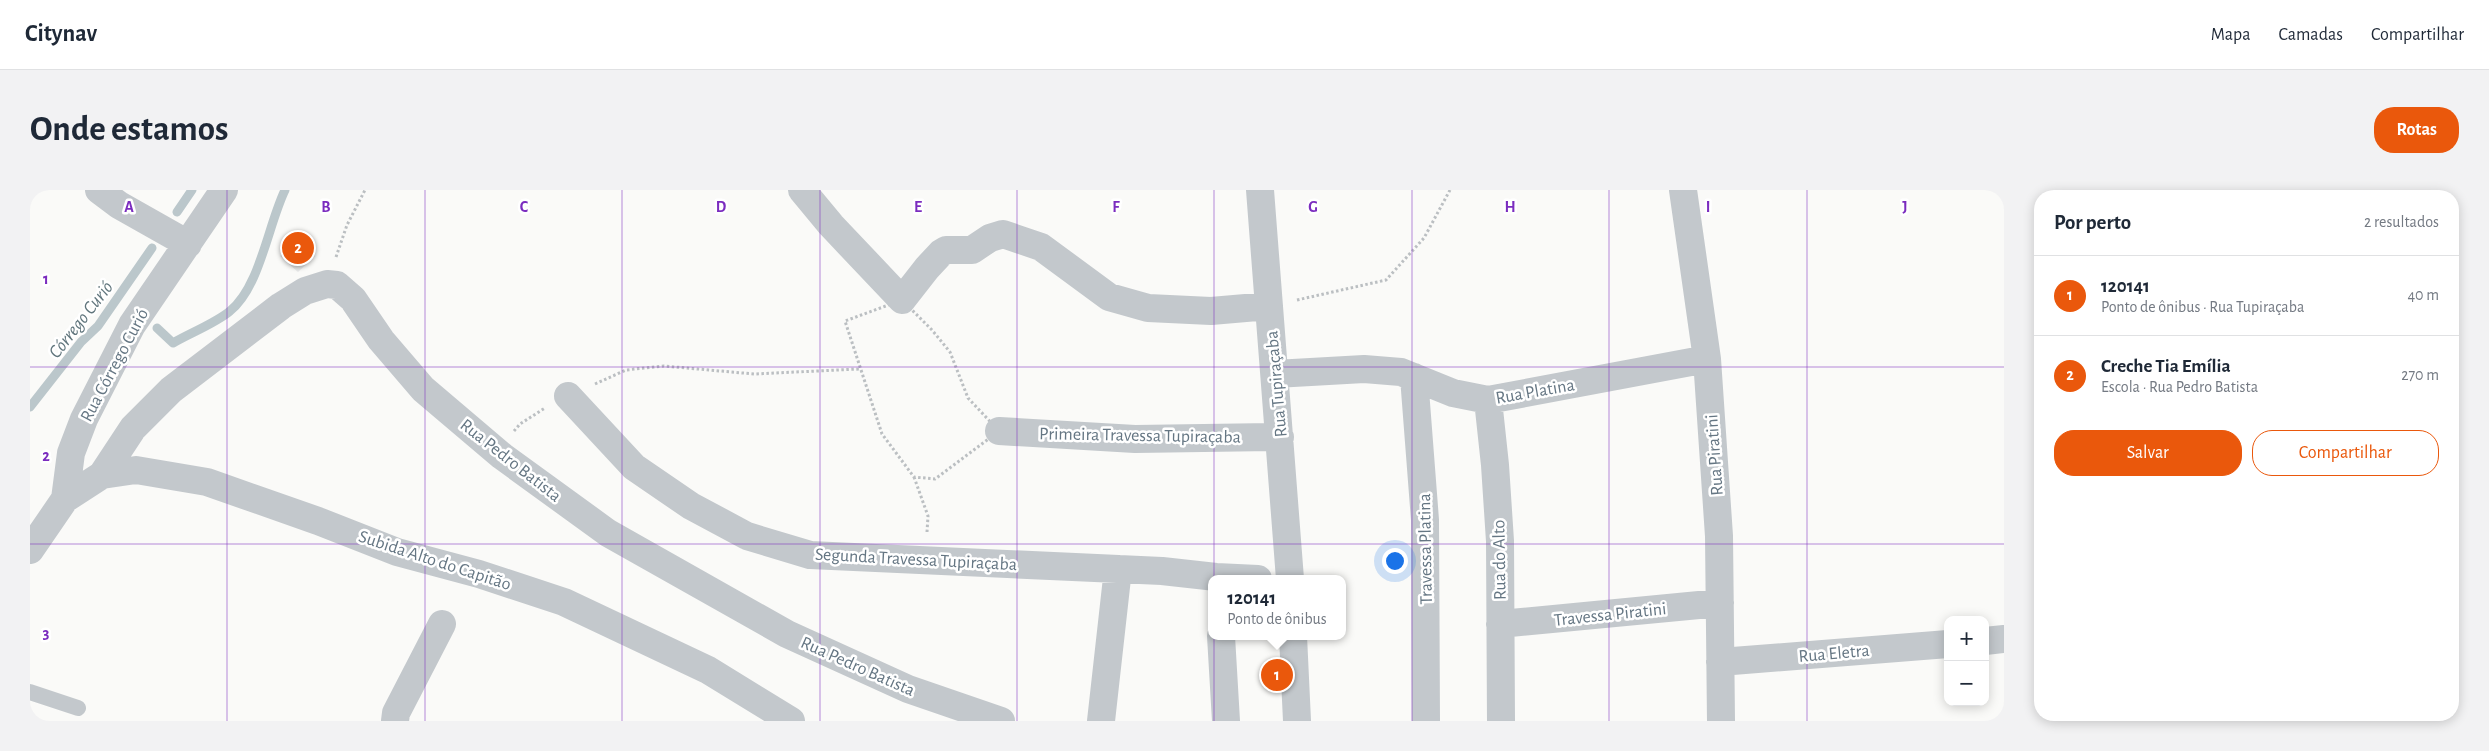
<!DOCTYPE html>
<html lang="pt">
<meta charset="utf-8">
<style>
body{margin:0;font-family:"Alegreya Sans",sans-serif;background:#f2f2f3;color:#1f2937}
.controls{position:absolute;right:15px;bottom:15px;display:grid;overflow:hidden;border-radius:10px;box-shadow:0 2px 12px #0003}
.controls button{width:45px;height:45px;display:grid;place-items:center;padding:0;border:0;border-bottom:1px solid #e0e1e3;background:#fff;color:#1f2937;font:25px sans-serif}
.you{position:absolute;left:1364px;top:370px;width:18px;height:18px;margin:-12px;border:4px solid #fff;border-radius:50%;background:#1a73e8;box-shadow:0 0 0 8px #1a73e833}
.badge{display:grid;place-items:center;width:32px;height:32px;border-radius:50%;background:#ea580c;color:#fff;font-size:16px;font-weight:700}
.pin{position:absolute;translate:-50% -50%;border:2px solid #fff;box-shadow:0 1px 5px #0006}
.popup{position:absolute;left:1178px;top:385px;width:138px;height:65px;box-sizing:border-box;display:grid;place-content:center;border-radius:10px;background:#fff;filter:drop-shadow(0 1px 4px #0005);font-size:16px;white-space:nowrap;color:#747a83}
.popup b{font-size:19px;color:#1f2937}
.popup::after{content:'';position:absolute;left:50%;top:100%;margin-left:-10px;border:10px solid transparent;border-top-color:#fff}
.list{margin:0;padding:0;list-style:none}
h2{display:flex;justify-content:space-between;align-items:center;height:65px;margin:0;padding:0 20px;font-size:21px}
h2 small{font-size:16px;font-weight:400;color:#747a83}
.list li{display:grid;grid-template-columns:32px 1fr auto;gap:15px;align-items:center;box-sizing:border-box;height:80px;padding:0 20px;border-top:1px solid #e0e1e3}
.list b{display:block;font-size:19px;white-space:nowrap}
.list p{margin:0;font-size:16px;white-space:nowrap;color:#747a83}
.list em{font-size:16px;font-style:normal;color:#747a83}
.actions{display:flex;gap:10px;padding:15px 20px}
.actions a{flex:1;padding:11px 0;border:1px solid #ea580c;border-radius:20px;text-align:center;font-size:18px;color:#ea580c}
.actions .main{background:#ea580c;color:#fff}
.map{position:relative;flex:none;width:1974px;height:531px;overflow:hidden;border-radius:20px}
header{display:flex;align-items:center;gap:30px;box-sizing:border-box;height:70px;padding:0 25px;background:#fff;border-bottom:1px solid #e0e1e3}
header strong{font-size:24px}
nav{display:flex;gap:28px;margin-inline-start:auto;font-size:18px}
.intro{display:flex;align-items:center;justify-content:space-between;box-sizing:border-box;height:120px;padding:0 30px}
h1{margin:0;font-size:35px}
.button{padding:12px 22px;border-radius:20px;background:#ea580c;color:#fff;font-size:18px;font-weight:700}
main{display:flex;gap:30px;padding:0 30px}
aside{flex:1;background:#fff;border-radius:20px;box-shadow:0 2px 12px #0003}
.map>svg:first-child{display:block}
</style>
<header>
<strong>Citynav</strong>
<nav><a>Mapa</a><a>Camadas</a><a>Compartilhar</a></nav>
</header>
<div class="intro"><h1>Onde estamos</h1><a class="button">Rotas</a></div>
<main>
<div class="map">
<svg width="1974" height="531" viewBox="0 0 1974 531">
<rect width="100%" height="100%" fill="#fafaf8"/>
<path fill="#e8e9e9" d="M268,49L285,66L268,82L250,66Z"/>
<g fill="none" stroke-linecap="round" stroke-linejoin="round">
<path stroke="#bbc7cb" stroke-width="9" d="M147,22L162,0
M127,138L143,153C160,143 186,133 200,121C230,97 238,35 255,0
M0,217L51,152L68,136L122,58"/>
<path stroke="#bbbfc2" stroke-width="3" stroke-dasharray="2.5 2.5" stroke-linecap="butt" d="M306,67L317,35L335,0
M872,110L902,140L920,162L938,208L969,241L905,289L884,287L852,244L815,131Z
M1267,110L1356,90L1394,48L1420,0
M565,194L596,180L634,176L724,184L829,179
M484,241L490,234L515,218
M884,287L898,326L897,342"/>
<path stroke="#c3c8cc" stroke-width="16" d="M0,502L48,518"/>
<path stroke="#c3c8cc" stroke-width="28" d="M69,0L89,15L158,54
M772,0L801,35L872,110L897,78L911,63L916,60H942L960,48L973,44L1011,57L1079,107L1118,118L1181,121L1239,116
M1230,0L1260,389
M1653,0L1677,169L1689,346L1691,531
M1245,184L1334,179L1371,182L1423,203L1458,210L1677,169
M1384,187L1395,330L1396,531
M538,206L604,277L661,316L717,346L780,365L1132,381L1186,387L1228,389
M1458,210L1465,275L1470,351L1471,531
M969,241L1105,249L1250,247
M72,285L103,238L141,200L251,116L275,101L297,94L307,95L323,109L351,150L393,199L472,266L578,343L757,444L878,499L971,531
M35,309L72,285L106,280L177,292L288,331L367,362L449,384L534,412L678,480L761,531
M0,360L35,309L41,263L54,229L102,135L194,0
M1470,434L1690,413
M1191,446L1196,531
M1263,446L1267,531
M1955,451L1974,449
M1690,472L1918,454
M365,531L366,523L412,434
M1071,531L1088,379"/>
</g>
<path fill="none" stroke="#7b2cbf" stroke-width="1" stroke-opacity="0.55" d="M197,0V531M395,0V531M592,0V531M790,0V531M987,0V531M1184,0V531M1382,0V531M1579,0V531M1777,0V531M0,177H1974M0,354H1974"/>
<g text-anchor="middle" stroke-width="5" stroke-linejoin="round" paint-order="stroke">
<g font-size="18" fill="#657683" stroke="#fff">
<text transform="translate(84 175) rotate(-62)" y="6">Rua Córrego Curió</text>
<text transform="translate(1246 194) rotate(-95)" y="6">Rua Tupiraçaba</text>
<text transform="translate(1505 201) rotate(-10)" y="6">Rua Platina</text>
<text transform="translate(1110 245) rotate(1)" y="6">Primeira Travessa Tupiraçaba</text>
<text transform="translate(1684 265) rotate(-94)" y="6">Rua Piratini</text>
<text transform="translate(481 270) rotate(38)" y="6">Rua Pedro Batista</text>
<text transform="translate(1395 359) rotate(-91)" y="6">Travessa Platina</text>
<text transform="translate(886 369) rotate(3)" y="6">Segunda Travessa Tupiraçaba</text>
<text transform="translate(405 370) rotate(18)" y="6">Subida Alto do Capitão</text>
<text transform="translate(1469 370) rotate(-91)" y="6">Rua do Alto</text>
<text transform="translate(1580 424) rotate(-6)" y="6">Travessa Piratini</text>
<text transform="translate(1804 463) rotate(-5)" y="6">Rua Eletra</text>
<text transform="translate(828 476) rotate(24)" y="6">Rua Pedro Batista</text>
</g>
<g font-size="19" font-style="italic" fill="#60757c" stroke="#fff">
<text transform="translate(50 129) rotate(-52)" y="7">Córrego Curió</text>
</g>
</g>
<g font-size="16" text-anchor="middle" font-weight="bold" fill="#7b2cbf" stroke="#fff" stroke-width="5" stroke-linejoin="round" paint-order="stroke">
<text x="99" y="22">A</text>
<text x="296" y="22">B</text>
<text x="494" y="22">C</text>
<text x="691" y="22">D</text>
<text x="888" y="22">E</text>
<text x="1086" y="22">F</text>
<text x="1283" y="22">G</text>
<text x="1480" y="22">H</text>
<text x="1678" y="22">I</text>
<text x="1875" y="22">J</text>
<text x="16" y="94">1</text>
<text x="16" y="271">2</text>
<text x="16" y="448">3</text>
</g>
</svg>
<div class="controls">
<button>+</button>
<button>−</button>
</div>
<div class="you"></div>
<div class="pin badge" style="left:1247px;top:485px">1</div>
<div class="popup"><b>120141</b>Ponto de ônibus</div>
<div class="pin badge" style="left:268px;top:58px">2</div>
</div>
<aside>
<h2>Por perto<small>2 resultados</small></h2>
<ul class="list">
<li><span class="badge">1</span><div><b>120141</b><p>Ponto de ônibus · Rua Tupiraçaba</p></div><em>40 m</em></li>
<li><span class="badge">2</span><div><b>Creche Tia Emília</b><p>Escola · Rua Pedro Batista</p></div><em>270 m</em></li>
</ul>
<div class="actions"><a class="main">Salvar</a><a>Compartilhar</a></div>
</aside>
</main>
